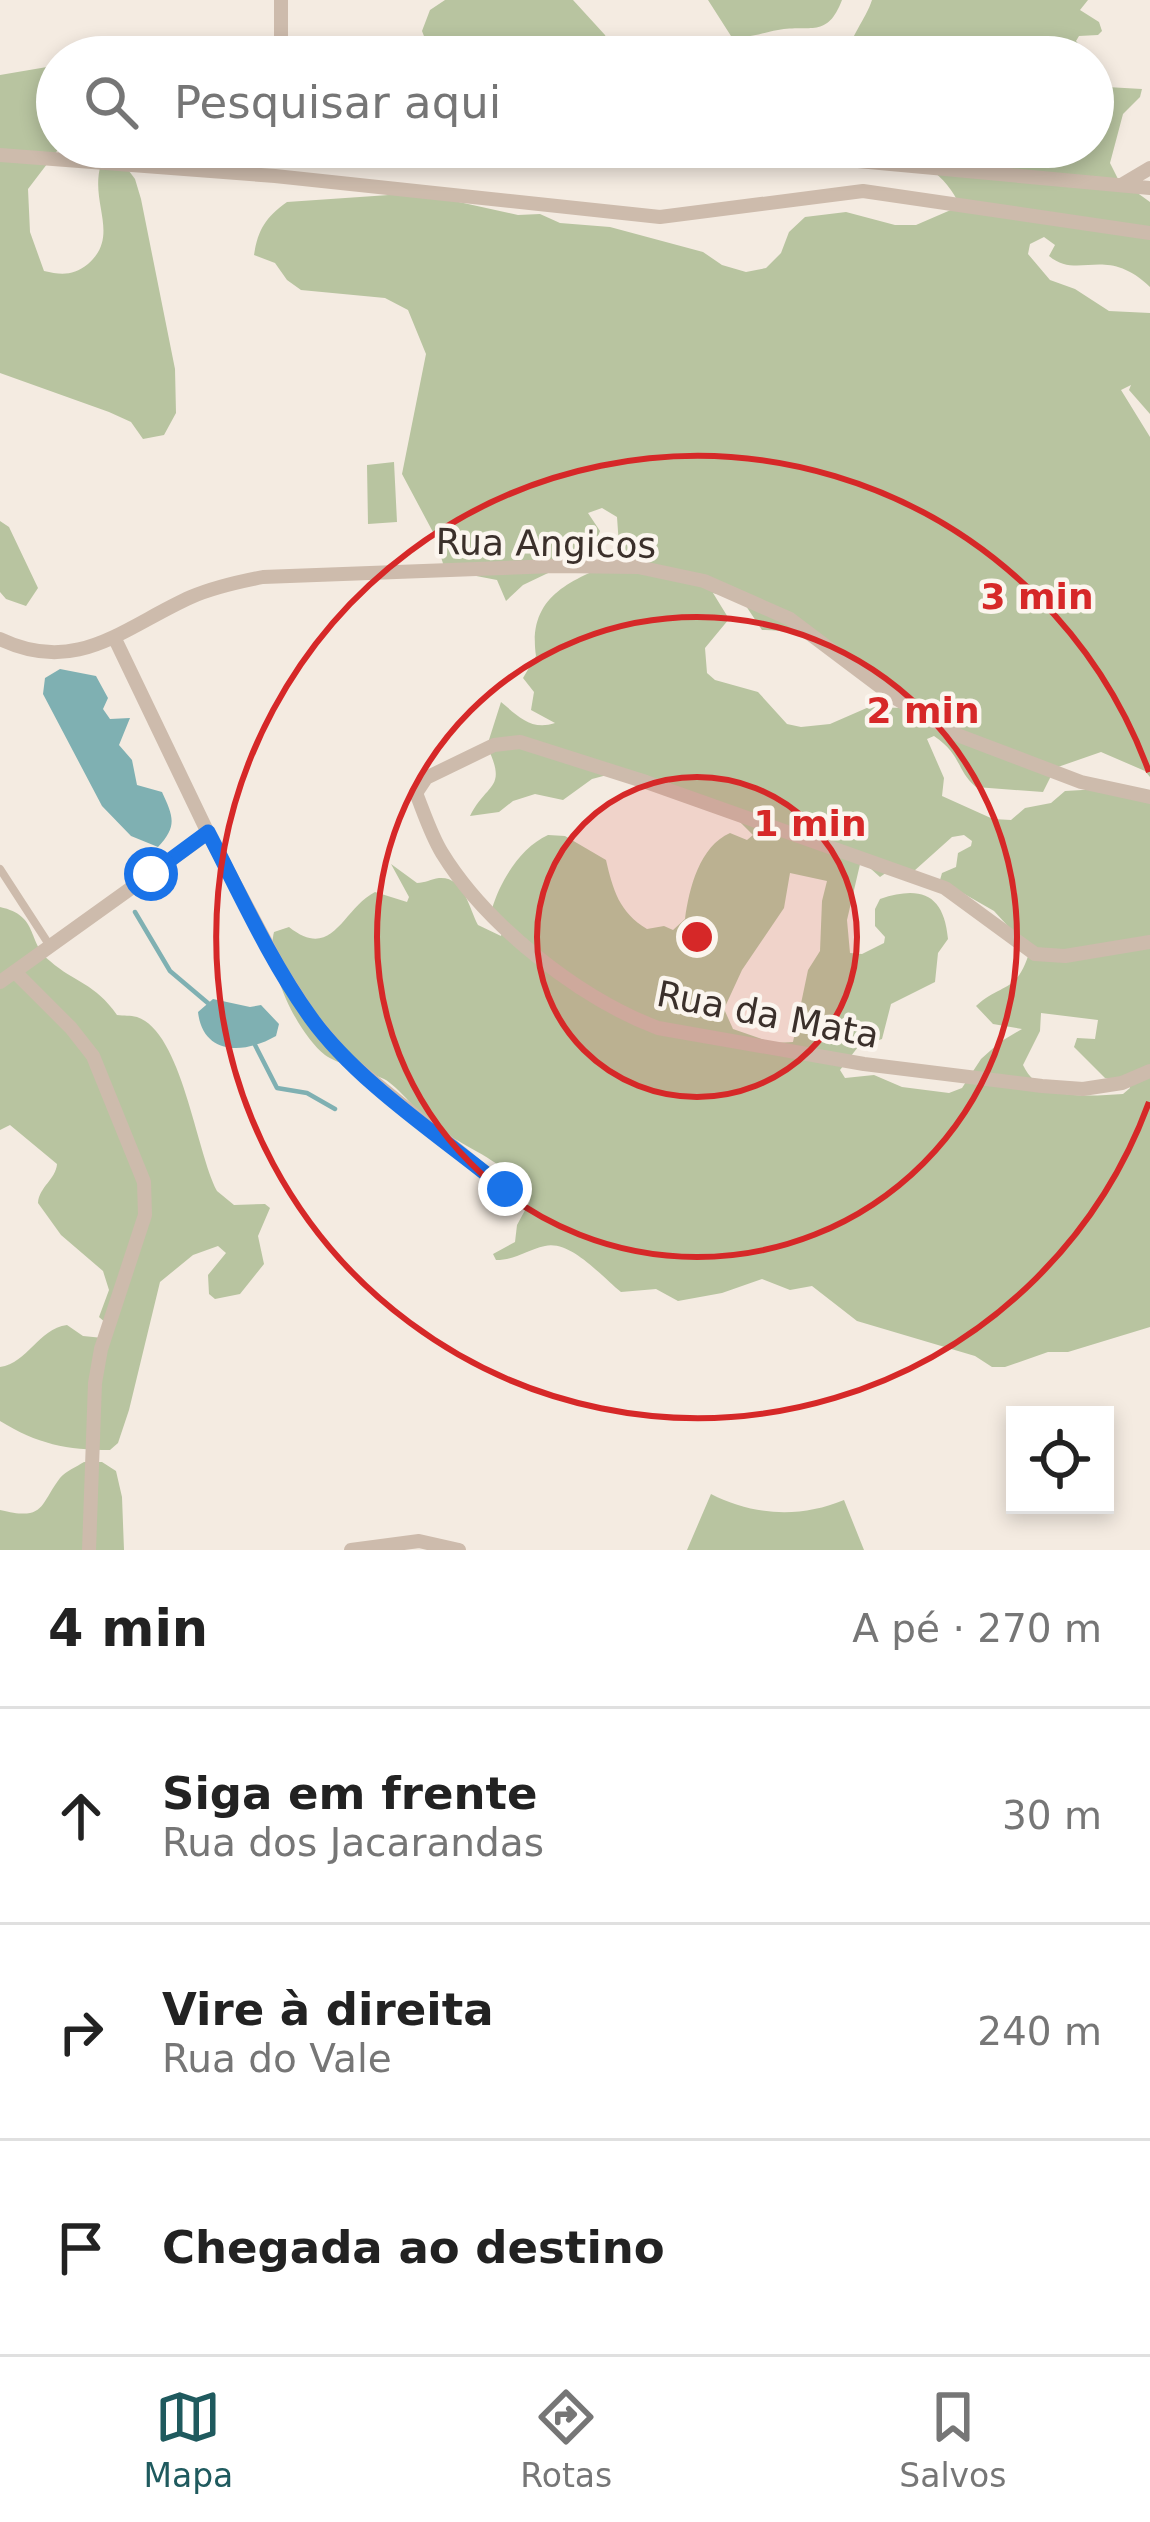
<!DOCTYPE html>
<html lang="pt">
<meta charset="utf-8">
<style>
body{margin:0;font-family:"DejaVu Sans",sans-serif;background:#f6f6f6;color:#222}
.controls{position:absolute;right:36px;bottom:36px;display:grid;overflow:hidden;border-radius:0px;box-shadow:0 6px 18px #0003}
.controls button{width:108px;height:108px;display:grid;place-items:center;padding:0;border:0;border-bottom:3px solid #e0e0e0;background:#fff;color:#222;font:60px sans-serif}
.stop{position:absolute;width:36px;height:36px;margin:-27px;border:9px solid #1a73e8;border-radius:50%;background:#fff}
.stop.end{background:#1a73e8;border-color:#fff;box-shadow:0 3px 12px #0008}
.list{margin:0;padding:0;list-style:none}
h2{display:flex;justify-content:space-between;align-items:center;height:156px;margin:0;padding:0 48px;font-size:51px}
h2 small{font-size:39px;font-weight:400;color:#767676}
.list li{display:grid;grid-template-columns:78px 1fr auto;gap:36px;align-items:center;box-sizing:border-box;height:216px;padding:0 48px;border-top:3px solid #e0e0e0}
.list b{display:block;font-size:45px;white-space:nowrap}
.list p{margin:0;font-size:39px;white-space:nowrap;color:#767676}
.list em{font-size:39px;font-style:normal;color:#767676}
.icon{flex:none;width:66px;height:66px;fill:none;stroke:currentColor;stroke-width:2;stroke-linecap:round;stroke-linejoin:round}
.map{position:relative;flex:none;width:1150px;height:1550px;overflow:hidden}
.search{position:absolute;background:#fff;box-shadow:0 6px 18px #0003;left:36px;right:36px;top:36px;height:132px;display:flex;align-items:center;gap:30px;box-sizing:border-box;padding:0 42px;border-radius:66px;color:#767676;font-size:45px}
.sheet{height:804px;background:#fff}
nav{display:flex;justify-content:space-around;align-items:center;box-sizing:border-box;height:168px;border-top:3px solid #e0e0e0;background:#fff;font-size:33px;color:#767676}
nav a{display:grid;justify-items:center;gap:6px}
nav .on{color:#1f5a5e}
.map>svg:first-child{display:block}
</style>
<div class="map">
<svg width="1150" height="1550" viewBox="0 0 1150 1550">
<rect width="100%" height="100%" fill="#f4ebe1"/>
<path fill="#b8c4a0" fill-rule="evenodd" d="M445,0H573L605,35L614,56L432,57L422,31L430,10Z
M708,0H842C827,39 811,24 778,30C760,33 751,39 731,36Z
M872,0H1088L1080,10L1099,22L1102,31L1098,35L1079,36L1076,41L1089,57H848C848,39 866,19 872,0Z
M1093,62L1107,87L1142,89L1140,97L1123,114L1110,163L1118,179L1150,202V287C1105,244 1079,281 1049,256L1055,245L1044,237L1030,244L1028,254L1050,280L1075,289L1109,311L1150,313V414L1129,390L1131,385L1121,390L1150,437V777L1145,771L1101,752L1055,768L1043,792L976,787C956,770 962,755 934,736L927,739L944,778L942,796L993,819L1011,820L1025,808L1051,803L1065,791L1117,788L1150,803V1327L1068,1352H1048L1005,1367H992L975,1356L857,1321L812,1286L790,1290L762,1279L722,1293L678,1301L656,1289L621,1292C602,1277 571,1240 545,1246C526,1250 516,1260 496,1260L493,1254L515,1242L517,1225L530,1201C521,1169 463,1146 438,1129C421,1117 398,1086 384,1079C370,1072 335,1063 325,1055C298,1034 265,967 274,932L289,927C333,962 342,909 375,892L407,902L409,897L391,864L417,883C425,883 431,879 439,878C464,876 469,908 478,925L501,936L503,929L492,909C500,881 521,847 548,835L565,836L606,860C613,890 619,912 647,929L664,926L673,930L685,919C689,888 700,846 730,833L747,840L753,835L740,822L692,801L667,781L628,782L607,775L592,779L563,800L535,794L513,801L499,812L470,816C487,782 508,790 487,746L501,702C518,716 531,731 555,723L531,710L534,692L523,678L536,656C527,595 572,580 620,560L617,517L602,508L588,513L600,531L592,552L523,585L506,601L497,580L445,570L434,534L402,474L426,354L408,310L385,298L301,290L287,280L275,263L254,255C258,229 266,217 287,202L418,193L518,215L540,214L560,223L610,227L703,252L722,265L746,272L766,268L781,253L789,232L805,217L846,212L895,225H916L960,206C946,174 919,159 888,147H1093ZM713,593L742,600L762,630C795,629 837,644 863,665C878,676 891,694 904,708L869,707L830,724L801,727L787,724L758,692L715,680L707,673L705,648L729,619ZM964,835L972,841L971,846L958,853L956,867L942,873L940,880L994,911L1030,950C1017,994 1003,982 976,1006L993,1024L1022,1029L1000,1042L981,1059L962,1088L949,1093L902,1087L874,1075L845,1078L840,1070L858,1047L882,1039L891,1004L935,982L938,953L948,939C944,895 922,885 880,899L875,909V926L885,937L884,943L862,954L850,953L847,920L861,860L880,877L890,870L914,871L952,837ZM790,873L827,881L822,901L820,951L808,970L793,1042L773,1043L733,1029L724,1009L742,970L784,908ZM1041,1013L1098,1020L1095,1039L1077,1038L1074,1047L1105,1078L1129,1082L1130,1088L1123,1094C1089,1096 1040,1102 1023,1065L1040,1031Z
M47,67L57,68L60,147L28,189L30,232L44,271C61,275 73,276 88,264C121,235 89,203 101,164L123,163L135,179L141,199L175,369L176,413L164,435L143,439L131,422L109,412L0,373V75Z
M394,462L397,522L368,524L367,465Z
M0,521L9,527L38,588L26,606L6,599L0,592Z
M0,907C40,916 26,941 50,961C75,983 95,983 117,1015C124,1016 130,1015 137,1017C182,1032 196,1151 217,1191L234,1205L265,1204L270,1208L258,1236L264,1264L240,1294L215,1299L209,1294L208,1275L226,1253L218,1246L193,1255L160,1282L129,1410L118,1443L110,1450C67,1450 37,1444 0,1421V1367C28,1363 38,1329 67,1325L83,1336L103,1338L107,1324L99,1317L109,1290L103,1271L61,1235L38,1203C39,1187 56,1179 57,1164L10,1125L0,1130Z
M84,1462H102L116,1471L122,1497L124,1550H0V1510C45,1521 39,1506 60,1478C66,1471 76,1467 84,1462Z
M711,1494C754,1516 801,1518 844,1500L864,1550H687Z"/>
<path fill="#7fb0b2" d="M60,669L96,676L108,698L103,709L110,719L130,718L119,745L132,760L137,785L162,792C173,816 178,826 158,847L131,836L102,806L43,694L45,678Z
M213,999L250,1007L261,1005L279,1024L276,1036C245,1054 203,1056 198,1012Z"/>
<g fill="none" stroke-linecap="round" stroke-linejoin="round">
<path stroke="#7fb0b2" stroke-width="4.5" d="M135,912L170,971L209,1004
M254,1043L277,1088L307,1093L335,1109"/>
<path stroke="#cdbbac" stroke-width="8" d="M0,869L50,946"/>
<path stroke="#cdbbac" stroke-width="14" d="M281,0V57
M705,147L1150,188
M0,155L275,176L660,217L863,191L1150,233
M1123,184L1150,168
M0,639C77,676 124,627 191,597C214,587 237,582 263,577L555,566L638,567L704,581L790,619L895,698L960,736L1081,782L1150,797
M115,639L208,833L280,969L312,1019L347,1060L505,1189
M1150,942L1065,956L1035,954L945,888L646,782L520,742L494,745L426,778L416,793C424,813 431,835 442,853C487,926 579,998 658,1028L864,1064L1042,1086L1083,1089L1122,1083L1150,1071
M15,972L71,1028L93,1056L144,1182L145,1215L101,1349L95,1383L89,1550
M0,982L208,833
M351,1550L419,1541L459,1550"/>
</g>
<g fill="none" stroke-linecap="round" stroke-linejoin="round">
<path stroke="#1a73e8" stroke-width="15" d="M151,874L208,832C240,894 270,961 311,1018C359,1084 442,1137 505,1189"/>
</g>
<circle cx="697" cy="937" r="160" fill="#d62828" fill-opacity=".12"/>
<g fill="none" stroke="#d62828" stroke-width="6">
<circle cx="697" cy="937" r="160"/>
<circle cx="697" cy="937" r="320"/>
<path d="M1149 1102A481 481 0 1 1 1149 772"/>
</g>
<g text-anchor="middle" stroke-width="9" stroke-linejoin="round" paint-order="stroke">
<g font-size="36" fill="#3b302b" stroke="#fbf5ee">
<text transform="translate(546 543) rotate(1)" y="13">Rua Angicos</text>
<text transform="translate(768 1014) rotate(11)" y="13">Rua da Mata</text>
</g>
</g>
<circle cx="697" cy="937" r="18" fill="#d62828" stroke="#fbf5ee" stroke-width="6"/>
<g font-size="36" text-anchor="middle" font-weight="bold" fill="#d62828" stroke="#fbf5ee" stroke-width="9" stroke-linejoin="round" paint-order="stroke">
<text x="1037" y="609">3 min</text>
<text x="923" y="723">2 min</text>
<text x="810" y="836">1 min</text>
</g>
</svg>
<div class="controls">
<button><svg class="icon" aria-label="locate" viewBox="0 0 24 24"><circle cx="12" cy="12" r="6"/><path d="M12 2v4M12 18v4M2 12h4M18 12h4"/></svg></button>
</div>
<div class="stop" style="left:151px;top:874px"></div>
<div class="stop end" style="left:505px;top:1189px"></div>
<div class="search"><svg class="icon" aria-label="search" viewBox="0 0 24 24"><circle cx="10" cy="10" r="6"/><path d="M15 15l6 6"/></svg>Pesquisar aqui</div>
</div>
<section class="sheet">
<h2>4 min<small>A pé · 270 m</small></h2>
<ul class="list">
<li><svg class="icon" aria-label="ahead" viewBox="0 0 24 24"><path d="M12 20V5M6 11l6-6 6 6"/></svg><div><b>Siga em frente</b><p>Rua dos Jacarandas</p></div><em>30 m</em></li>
<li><svg class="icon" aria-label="right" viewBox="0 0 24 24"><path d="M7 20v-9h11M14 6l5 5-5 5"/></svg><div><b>Vire à direita</b><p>Rua do Vale</p></div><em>240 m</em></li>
<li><svg class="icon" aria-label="arrive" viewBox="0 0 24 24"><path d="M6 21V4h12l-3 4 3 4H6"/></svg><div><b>Chegada ao destino</b></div></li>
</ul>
</section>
<nav>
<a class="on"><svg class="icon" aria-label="map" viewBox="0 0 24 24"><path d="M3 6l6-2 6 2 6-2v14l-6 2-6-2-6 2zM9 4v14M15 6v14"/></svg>Mapa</a>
<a><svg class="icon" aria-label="directions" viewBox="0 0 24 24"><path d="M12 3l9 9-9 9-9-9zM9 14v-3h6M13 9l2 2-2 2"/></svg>Rotas</a>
<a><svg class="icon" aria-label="saved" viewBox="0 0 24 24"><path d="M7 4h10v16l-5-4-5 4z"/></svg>Salvos</a>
</nav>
